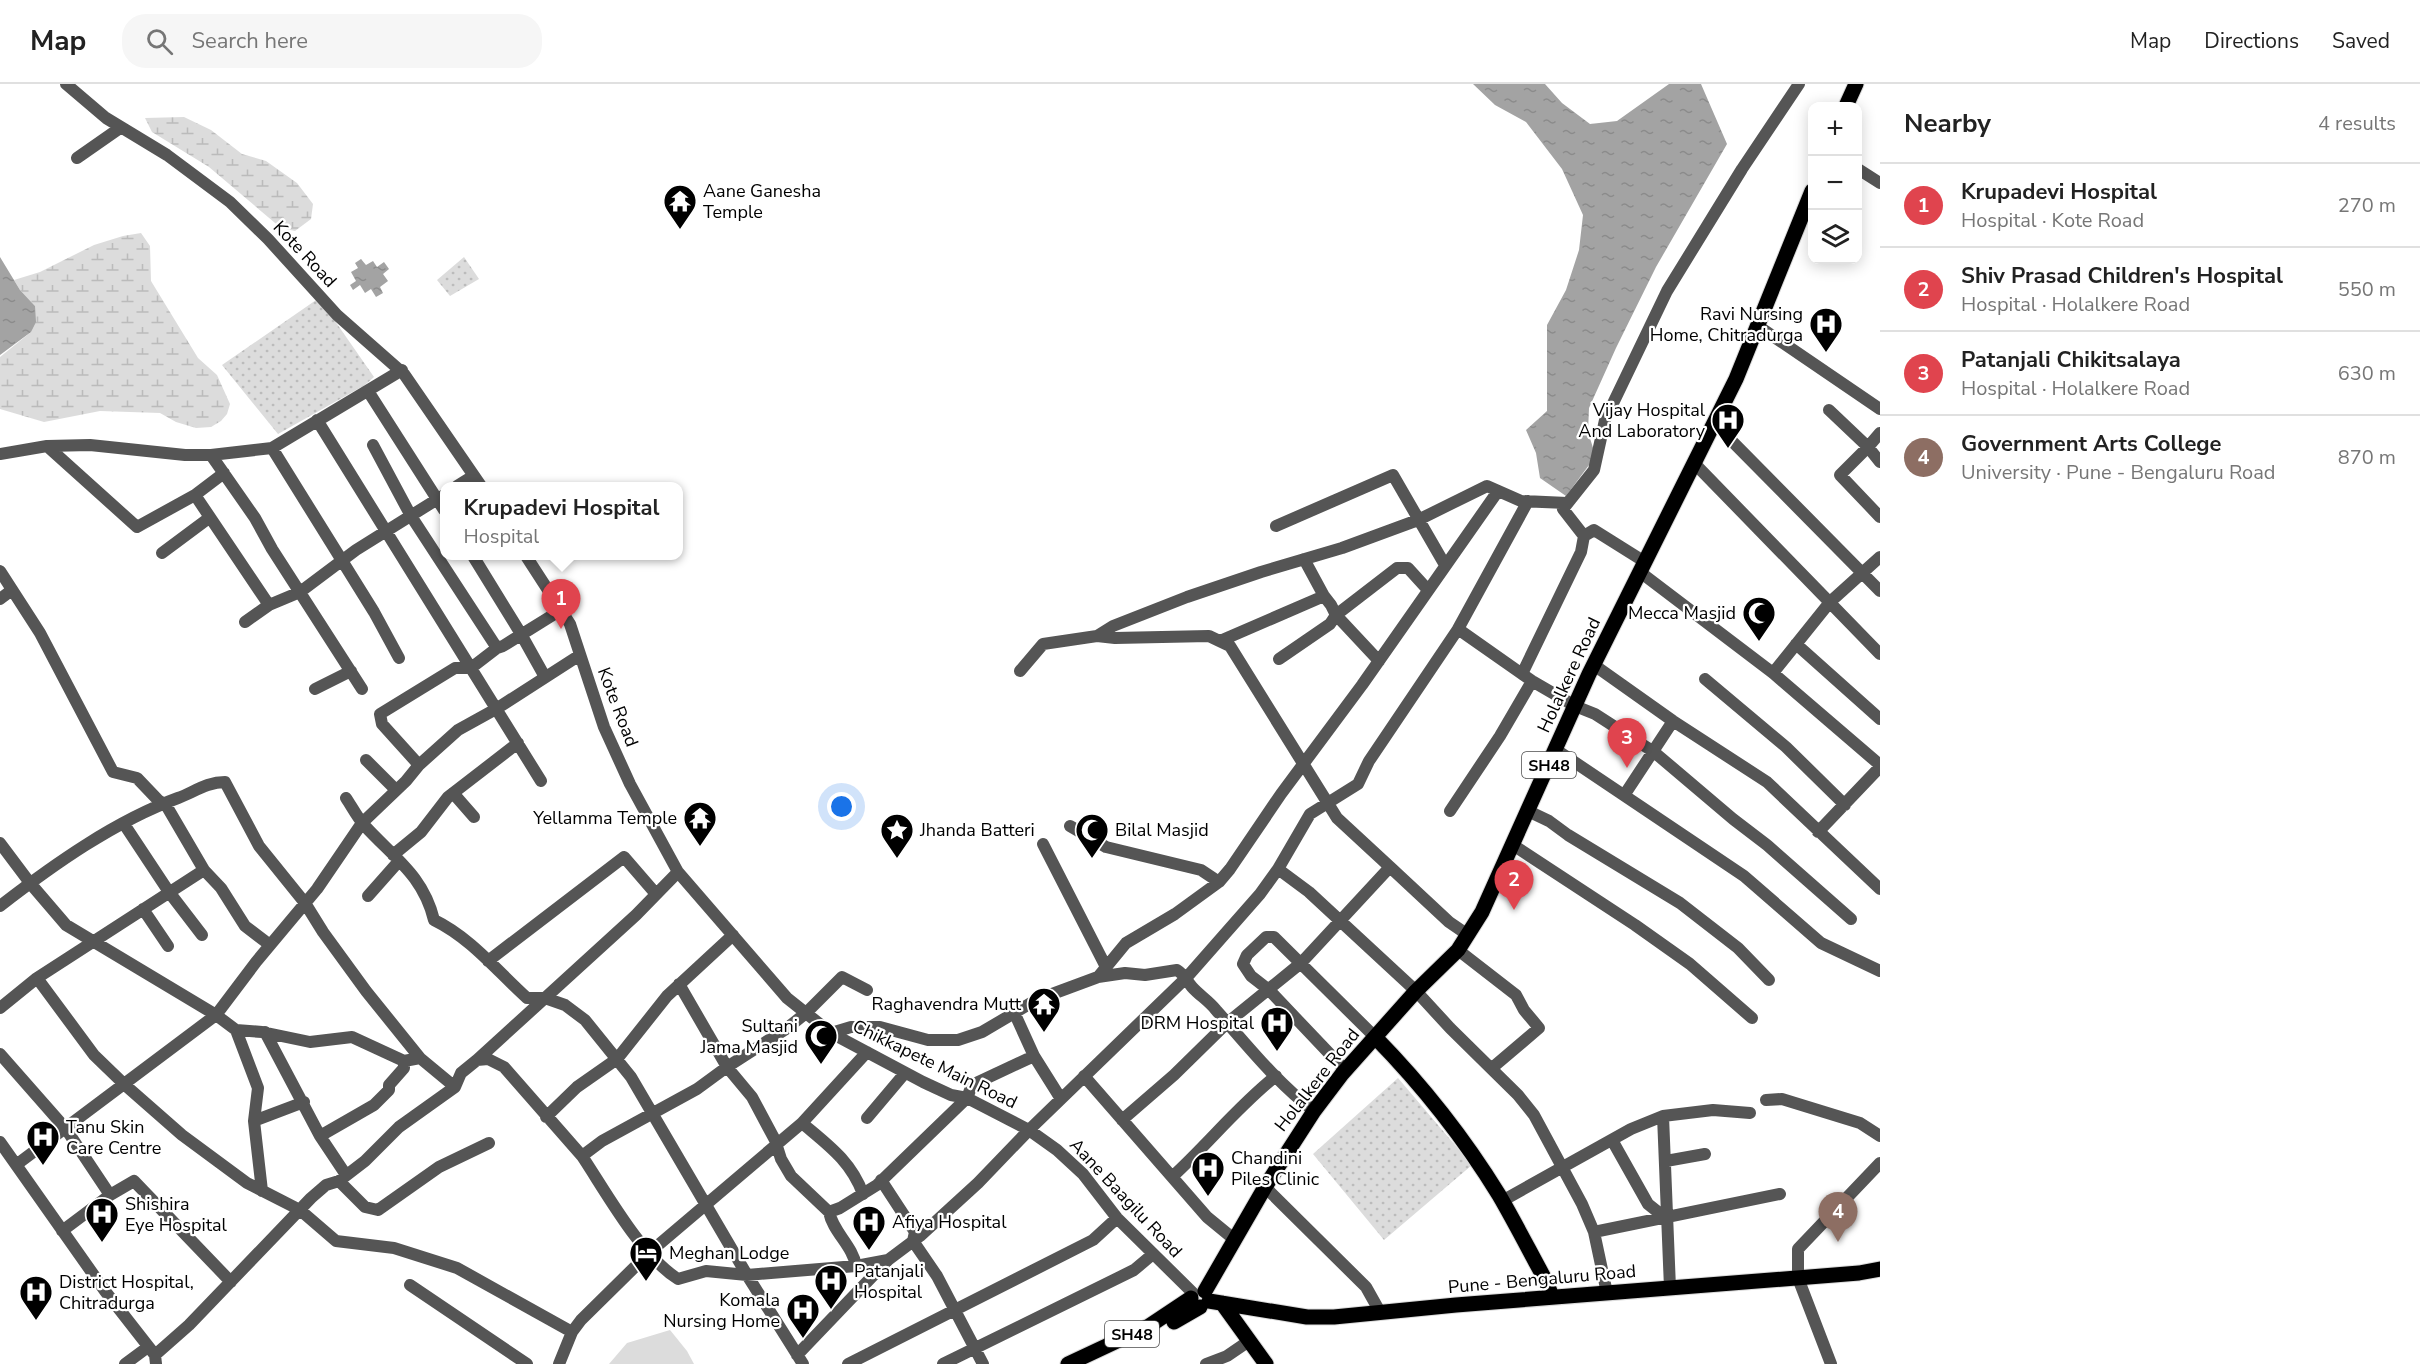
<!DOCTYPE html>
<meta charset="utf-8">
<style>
body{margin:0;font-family:"Nunito Sans",sans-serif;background:#f6f6f6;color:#222}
.controls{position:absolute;right:18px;top:18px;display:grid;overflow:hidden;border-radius:12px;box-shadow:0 3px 15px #0003}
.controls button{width:54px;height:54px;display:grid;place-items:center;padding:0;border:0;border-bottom:2px solid #e0e0e0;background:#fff;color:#222;font:30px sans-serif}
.you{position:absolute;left:842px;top:723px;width:21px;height:21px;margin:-15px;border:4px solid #fff;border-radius:50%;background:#1a73e8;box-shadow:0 0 0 9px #1a73e833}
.badge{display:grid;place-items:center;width:39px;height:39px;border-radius:50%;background:#db2777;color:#fff;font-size:20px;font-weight:700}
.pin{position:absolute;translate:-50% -50px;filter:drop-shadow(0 2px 3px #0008)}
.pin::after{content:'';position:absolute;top:32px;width:21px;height:18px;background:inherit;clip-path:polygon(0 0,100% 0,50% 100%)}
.popup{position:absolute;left:440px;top:398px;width:243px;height:78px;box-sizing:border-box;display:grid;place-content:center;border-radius:12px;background:#fff;filter:drop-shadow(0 2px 4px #0005);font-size:20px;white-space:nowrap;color:#767676}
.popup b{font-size:22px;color:#222}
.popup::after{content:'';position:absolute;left:50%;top:100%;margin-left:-12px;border:12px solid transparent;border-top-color:#fff}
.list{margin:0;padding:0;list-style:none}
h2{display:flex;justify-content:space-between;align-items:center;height:78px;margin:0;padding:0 24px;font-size:26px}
h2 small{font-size:20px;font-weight:400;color:#767676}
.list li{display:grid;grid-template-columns:39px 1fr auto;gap:18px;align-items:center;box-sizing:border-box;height:84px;padding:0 24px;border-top:2px solid #e0e0e0}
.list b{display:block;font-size:22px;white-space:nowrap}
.list p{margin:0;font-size:20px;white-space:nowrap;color:#767676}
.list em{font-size:20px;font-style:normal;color:#767676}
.icon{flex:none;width:33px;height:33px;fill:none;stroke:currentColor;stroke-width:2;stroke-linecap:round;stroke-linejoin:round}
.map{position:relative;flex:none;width:1880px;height:1280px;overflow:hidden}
header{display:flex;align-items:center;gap:36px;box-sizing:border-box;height:84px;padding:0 30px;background:#fff;border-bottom:2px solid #e0e0e0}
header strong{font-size:28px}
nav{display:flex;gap:33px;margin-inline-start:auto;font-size:21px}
.search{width:420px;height:54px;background:#f6f6f6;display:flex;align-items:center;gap:15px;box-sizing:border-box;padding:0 21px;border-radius:24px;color:#767676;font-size:22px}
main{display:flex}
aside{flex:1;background:#fff}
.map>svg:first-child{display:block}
</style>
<header>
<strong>Map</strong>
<div class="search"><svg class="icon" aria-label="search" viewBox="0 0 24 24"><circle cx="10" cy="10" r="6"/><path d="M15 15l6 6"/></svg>Search here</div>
<nav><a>Map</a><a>Directions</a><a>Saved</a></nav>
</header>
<main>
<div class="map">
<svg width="1880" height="1280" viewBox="0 0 1880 1280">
<defs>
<pattern id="green-dots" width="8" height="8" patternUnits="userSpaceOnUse" patternTransform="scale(1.5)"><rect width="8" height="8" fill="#dcdcdc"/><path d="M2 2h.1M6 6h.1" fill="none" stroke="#bbb" stroke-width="1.8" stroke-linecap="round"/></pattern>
<pattern id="wetland-marsh" width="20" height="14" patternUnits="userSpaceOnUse" patternTransform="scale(1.5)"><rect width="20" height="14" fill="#dcdcdc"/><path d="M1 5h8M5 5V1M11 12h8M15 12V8" fill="none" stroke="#bbb"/></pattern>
<pattern id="water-ripples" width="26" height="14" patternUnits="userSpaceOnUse" patternTransform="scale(1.5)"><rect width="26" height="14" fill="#a3a3a3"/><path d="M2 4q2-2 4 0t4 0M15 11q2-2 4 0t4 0" fill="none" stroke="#8b8b8b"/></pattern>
</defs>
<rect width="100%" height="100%" fill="#fff"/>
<path fill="url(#green-dots)" d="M464,173L479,195L450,212L437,196Z
M319,214L374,293L365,301L278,350L222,281Z
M1398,994L1472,1081L1384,1156L1313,1070Z"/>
<path fill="url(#wetland-marsh)" d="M184,33L211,46L242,70L266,77L297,99L313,120L311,135L295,147L281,144L209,83L152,48L145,34Z
M141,149L150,162L151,197L198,274L217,291L230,320L227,330L221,337L211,343L196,344L176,338L160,329L100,327L44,338L0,325V273L31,248L35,222L20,206L14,196L40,188L94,161L123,152Z"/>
<path fill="#dcdcdc" d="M670,1246L687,1267L694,1280H609L627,1259Z"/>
<path fill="url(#water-ripples)" d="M1473,0H1545L1562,19L1590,40L1617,37L1669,0H1701L1727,60L1656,183L1616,264L1589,324L1588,348L1594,367L1592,377L1566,412L1540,394L1536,369L1526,346L1547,327V241L1566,206L1579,166L1583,131L1562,85L1526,38L1495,21Z
M0,173L20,206L35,222L36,238L31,248L0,271Z
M361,175L366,181L373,177L377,183L384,178L389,185L383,190L388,197L380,203L383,209L376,213L371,205L365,209L360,201L353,206L350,201L356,197L351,188L358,184L355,179Z"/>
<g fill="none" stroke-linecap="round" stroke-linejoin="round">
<defs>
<path id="major" d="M1846,22L1856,0
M1375,953C1422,1001 1464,1054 1499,1111C1516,1140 1531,1170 1547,1199L1552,1213
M1205,1207L1265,1103L1314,1027L1342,990L1416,907L1458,866L1482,828L1589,590L1736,295L1812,107
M1209,1217L1307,1233H1334L1456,1221L1859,1189L1880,1185
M1222,1219L1266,1280
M1174,1238L1200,1223
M1068,1280L1149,1242L1191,1214"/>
</defs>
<use href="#major" stroke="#dbdbdb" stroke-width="17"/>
<path stroke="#555" stroke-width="12" d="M66,0L106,34L167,71L230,118L268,155L337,231L404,290L481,402
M77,74L120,44
M1858,85L1880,99
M1758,242L1880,325
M368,307L444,426
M1829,326L1868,363L1840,391L1880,433
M317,336L541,697
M1714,339L1880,507
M1880,349L1868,363L1880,378
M373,361L411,432L497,564
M47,362L137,443L195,411L224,389
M272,364L374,528L399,574
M0,370L47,362L90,361L185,371H211L272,364L402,286
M211,371L255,434L272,465L362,605
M1694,379L1880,570
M457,402L473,392
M195,411L269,521
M1276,442L1393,391L1445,481
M1584,452L1594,446L1645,478
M162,469L209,434
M473,472L521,550L545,593
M526,472L570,540L604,643L630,700L678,788L787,914L831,949L923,998L951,1011L967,1014L1029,1046L1057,1066L1083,1090L1117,1134L1193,1209
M1304,475L1324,512
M0,487L40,549L113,688L137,694L158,716L166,721L204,786L221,804L245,842L270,861
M1640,488L1773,589L1880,681
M0,515L12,506
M245,538L269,521L300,508L356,466L444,411
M1458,545L1528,417
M1097,552L1115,554L1209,552L1230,562L1337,734L1390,783L1301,879L1227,939L1174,991L1122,1036
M1220,557L1324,512L1331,521L1336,531L1330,540L1279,575
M1796,560L1880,635
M1379,577L1336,531L1397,484H1408L1428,506
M1594,581L1673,637L1767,698L1880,805
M1020,587L1043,560L1097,552L1113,542L1187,513L1261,488L1342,464L1418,436L1487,402L1521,417L1567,419
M1773,589L1830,518L1880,473
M1522,590L1581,468L1584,452L1563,425L1594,386L1605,336L1667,207L1742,85L1799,0
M1705,595L1786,663L1845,721
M315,605L351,587
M1555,665L1744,792L1821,859L1880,887
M366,676L396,706
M419,681L382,640L380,630L455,584H471L497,564L503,562L561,526
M453,709L474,733
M1625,710L1673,637
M346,714C352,723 357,733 364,741C394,774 423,791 434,836C471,854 497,887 527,914H545L565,921L585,936L631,993L747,1191L803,1280
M1450,727L1500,652L1532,597
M1528,727L1549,737L1568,751L1680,819L1738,864L1769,896
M124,740L169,808L202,851
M1070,742L1106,763L1201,786L1219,798
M1818,748L1880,683
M0,759L30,799L66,841L216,931L236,946L262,948L310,958L352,953L404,977L420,974
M1043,760L1106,883
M1513,761L1635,841L1690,880L1752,934
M393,771L421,748L448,713L518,659
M1390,783L1449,838L1468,851
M368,812L399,777
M0,822C53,781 115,737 178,714C194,708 207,698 225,698L259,762L305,819L323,848L366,907L420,974L455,1003
M143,825L168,862
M1458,866L1516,911L1524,926L1539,944L1492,984
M488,877L624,773L656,810
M1098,893L1126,859L1175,830L1219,798L1230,785L1281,710L1362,601L1498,407
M37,894L94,971L125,1001L182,1051L247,1099L300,1126L336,1157L394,1164L457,1184L572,1248
M679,900L727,983L786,945L806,929L842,893L867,906
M0,924L37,894L204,786
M1014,928L1034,972L1061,1015
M236,946L258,1004L254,1037L262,1107
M265,948L320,1052L346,1091
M831,949L851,943H880L928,956H958L982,948L1036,916L1098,893L1125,889L1145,891L1177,886C1185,891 1186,896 1192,903C1199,911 1209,917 1216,926C1247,961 1276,998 1314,1027
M0,970L66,1045L110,1111
M477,976L636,831L678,788
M1345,986L1269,906L1251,892L1243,880L1247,871L1266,853H1274L1375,953
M1084,992L1207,1133L1235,1156
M1766,1016L1782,1015L1860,1039L1880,1052
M1663,1032L1670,1204
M546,1033L577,1003L617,975L667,912L733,851
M867,1034L905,989
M254,1037L304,1018
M802,1039C828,1061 851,1077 863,1110
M320,1052L374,1021L389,1006V1001L404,984V977
M1612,1056L1648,1120L1658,1128
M0,1058L105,1207L155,1271L156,1280
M582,1072C606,1108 641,1172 678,1195L706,1187L747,1191L856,1182L888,1176L920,1152L978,1099L1029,1046L1187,893L1260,810L1278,785
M1666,1077L1705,1070
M16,1081L216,931L256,878L317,805L362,739L406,697L419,681L458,646L496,625L580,571
M1173,1092C1208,1060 1239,1021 1276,992
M881,1096L915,1148L913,1157L937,1192L983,1280
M339,1097L365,1123L378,1126L439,1083L489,1059
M1265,1103L1366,1203L1380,1228
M1502,1117L1631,1045L1663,1032L1713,1026L1750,1029
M829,1128C833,1148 853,1162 856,1182
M62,1147L110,1111L134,1097L231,1198
M1594,1148L1780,1110
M410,1201L527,1280
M1607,1209L1594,1148L1582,1120L1534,1031L1518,1011L1450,944L1416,907L1309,808L1278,785L1310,730L1358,700L1369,677L1458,545L1532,597L1575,622L1595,630L1654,668L1733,735L1767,761L1851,835
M155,1271L189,1241L311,1114L326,1101L339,1097L365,1077L399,1043L455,1003L461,989L477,976L488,975L504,983L582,1072L602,1057L697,1005L727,983L752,1013L775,1056L781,1075L791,1092L829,1128L840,1124L877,1101L967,1014L972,1001L1034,972
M797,1271L888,1176
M125,1280L148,1263
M559,1280L572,1248L581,1236L650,1168L802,1039L867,968
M848,1280L1093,1156L1117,1134
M943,1280L1134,1186L1153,1170
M1206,1280L1227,1272L1249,1257
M1831,1280L1798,1194V1165L1880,1079"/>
<use href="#major" stroke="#000" stroke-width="15"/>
</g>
<defs>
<symbol id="temple-pin" viewBox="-11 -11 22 30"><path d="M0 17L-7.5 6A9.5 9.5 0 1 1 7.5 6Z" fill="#000" stroke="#fff"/><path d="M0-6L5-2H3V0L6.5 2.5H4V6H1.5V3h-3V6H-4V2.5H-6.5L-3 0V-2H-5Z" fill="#fff"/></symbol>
<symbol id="hospital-pin" viewBox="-11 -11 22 30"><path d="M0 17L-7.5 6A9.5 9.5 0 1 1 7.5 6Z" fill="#000" stroke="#fff"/><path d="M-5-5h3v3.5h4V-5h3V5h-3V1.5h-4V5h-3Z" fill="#fff"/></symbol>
<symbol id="mosque-pin" viewBox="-11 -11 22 30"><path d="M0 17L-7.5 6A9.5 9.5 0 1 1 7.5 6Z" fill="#000" stroke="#fff"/><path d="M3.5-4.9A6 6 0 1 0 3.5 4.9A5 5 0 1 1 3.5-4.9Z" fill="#fff"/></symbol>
<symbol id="sight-pin" viewBox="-11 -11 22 30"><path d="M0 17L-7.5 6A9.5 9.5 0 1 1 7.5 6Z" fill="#000" stroke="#fff"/><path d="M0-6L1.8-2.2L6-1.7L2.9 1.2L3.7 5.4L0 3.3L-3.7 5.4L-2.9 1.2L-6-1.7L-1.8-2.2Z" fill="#fff"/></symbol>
<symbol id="hotel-pin" viewBox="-11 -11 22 30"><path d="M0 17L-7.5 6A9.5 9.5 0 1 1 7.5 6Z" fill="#000" stroke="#fff"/><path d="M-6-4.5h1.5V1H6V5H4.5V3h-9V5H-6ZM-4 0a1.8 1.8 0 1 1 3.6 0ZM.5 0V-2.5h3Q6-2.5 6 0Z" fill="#fff"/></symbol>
</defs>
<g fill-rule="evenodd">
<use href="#temple-pin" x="661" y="98" width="38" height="52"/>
<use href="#hospital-pin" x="1807" y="221" width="38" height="52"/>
<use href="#hospital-pin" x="1709" y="317" width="38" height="52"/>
<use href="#mosque-pin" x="1740" y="510" width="38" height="52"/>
<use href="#temple-pin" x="681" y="715" width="38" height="52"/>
<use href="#sight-pin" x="878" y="727" width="38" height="52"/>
<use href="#mosque-pin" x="1073" y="727" width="38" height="52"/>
<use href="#temple-pin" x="1025" y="901" width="38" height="52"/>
<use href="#hospital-pin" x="1258" y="920" width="38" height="52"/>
<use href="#mosque-pin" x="802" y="933" width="38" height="52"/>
<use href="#hospital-pin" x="24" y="1034" width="38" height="52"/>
<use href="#hospital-pin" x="1189" y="1065" width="38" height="52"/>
<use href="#hospital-pin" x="83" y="1111" width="38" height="52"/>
<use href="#hospital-pin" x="850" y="1119" width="38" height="52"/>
<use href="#hotel-pin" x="627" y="1150" width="38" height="52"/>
<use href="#hospital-pin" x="812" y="1178" width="38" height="52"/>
<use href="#hospital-pin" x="17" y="1189" width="38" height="52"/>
<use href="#hospital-pin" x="784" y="1207" width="38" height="52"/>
</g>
<g text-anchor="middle" stroke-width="4.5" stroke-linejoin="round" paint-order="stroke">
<g fill="#fff" stroke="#4c4c4c" stroke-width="1.5">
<rect x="1522" y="668" width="54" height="26" rx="4.5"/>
<rect x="1105" y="1237" width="54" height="26" rx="4.5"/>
</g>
<g font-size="16" font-weight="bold" fill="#000">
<text x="1549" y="687">SH48</text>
<text x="1132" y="1256">SH48</text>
</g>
<g font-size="18" fill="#000" stroke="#fff" text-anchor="start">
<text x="703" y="113">Aane Ganesha<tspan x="703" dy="21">Temple</tspan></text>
<text x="1803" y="236" text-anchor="end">Ravi Nursing<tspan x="1803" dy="21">Home, Chitradurga</tspan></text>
<text x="1705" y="332" text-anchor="end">Vijay Hospital<tspan x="1705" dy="21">And Laboratory</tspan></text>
<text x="1736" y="535" text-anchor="end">Mecca Masjid</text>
<text x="677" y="740" text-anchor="end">Yellamma Temple</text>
<text x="920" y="752">Jhanda Batteri</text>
<text x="1115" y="752">Bilal Masjid</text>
<text x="1021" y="926" text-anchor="end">Raghavendra Mutt</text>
<text x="1254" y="945" text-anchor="end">DRM Hospital</text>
<text x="798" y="948" text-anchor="end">Sultani<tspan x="798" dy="21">Jama Masjid</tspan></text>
<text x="66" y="1049">Tanu Skin<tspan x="66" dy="21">Care Centre</tspan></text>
<text x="1231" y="1080">Chandini<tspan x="1231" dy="21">Piles Clinic</tspan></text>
<text x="125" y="1126">Shishira<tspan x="125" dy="21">Eye Hospital</tspan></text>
<text x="892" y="1144">Afiya Hospital</text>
<text x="669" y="1175">Meghan Lodge</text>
<text x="854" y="1193">Patanjali<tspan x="854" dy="21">Hospital</tspan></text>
<text x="59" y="1204">District Hospital,<tspan x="59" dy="21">Chitradurga</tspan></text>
<text x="780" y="1222" text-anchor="end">Komala<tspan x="780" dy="21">Nursing Home</tspan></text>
</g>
<g font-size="18" fill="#000" stroke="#fff">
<text transform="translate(305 170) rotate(47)" y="6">Kote Road</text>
<text transform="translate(1569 591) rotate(-65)" y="6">Holalkere Road</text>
<text transform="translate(618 623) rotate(69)" y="6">Kote Road</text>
<text transform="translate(935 980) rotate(26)" y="6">Chikkapete Main Road</text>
<text transform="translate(1317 996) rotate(-52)" y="6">Holalkere Road</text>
<text transform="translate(1126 1114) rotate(47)" y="6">Aane Baagilu Road</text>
<text transform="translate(1542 1195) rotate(-5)" y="6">Pune - Bengaluru Road</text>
</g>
</g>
</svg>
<div class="controls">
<button>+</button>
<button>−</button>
<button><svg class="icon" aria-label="layers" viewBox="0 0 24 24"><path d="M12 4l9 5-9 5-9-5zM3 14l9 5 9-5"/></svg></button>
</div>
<div class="you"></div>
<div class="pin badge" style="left:561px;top:545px;background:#e0444e">1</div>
<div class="popup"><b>Krupadevi Hospital</b>Hospital</div>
<div class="pin badge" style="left:1514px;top:826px;background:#e0444e">2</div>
<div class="pin badge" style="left:1627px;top:684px;background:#e0444e">3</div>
<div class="pin badge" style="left:1838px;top:1158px;background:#8d6e63">4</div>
</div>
<aside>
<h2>Nearby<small>4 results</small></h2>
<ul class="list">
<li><span class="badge" style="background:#e0444e">1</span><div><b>Krupadevi Hospital</b><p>Hospital · Kote Road</p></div><em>270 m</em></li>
<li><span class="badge" style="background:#e0444e">2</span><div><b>Shiv Prasad Children's Hospital</b><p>Hospital · Holalkere Road</p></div><em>550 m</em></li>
<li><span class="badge" style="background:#e0444e">3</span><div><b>Patanjali Chikitsalaya</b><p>Hospital · Holalkere Road</p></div><em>630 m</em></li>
<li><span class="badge" style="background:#8d6e63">4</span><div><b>Government Arts College</b><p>University · Pune - Bengaluru Road</p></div><em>870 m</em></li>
</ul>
</aside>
</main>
